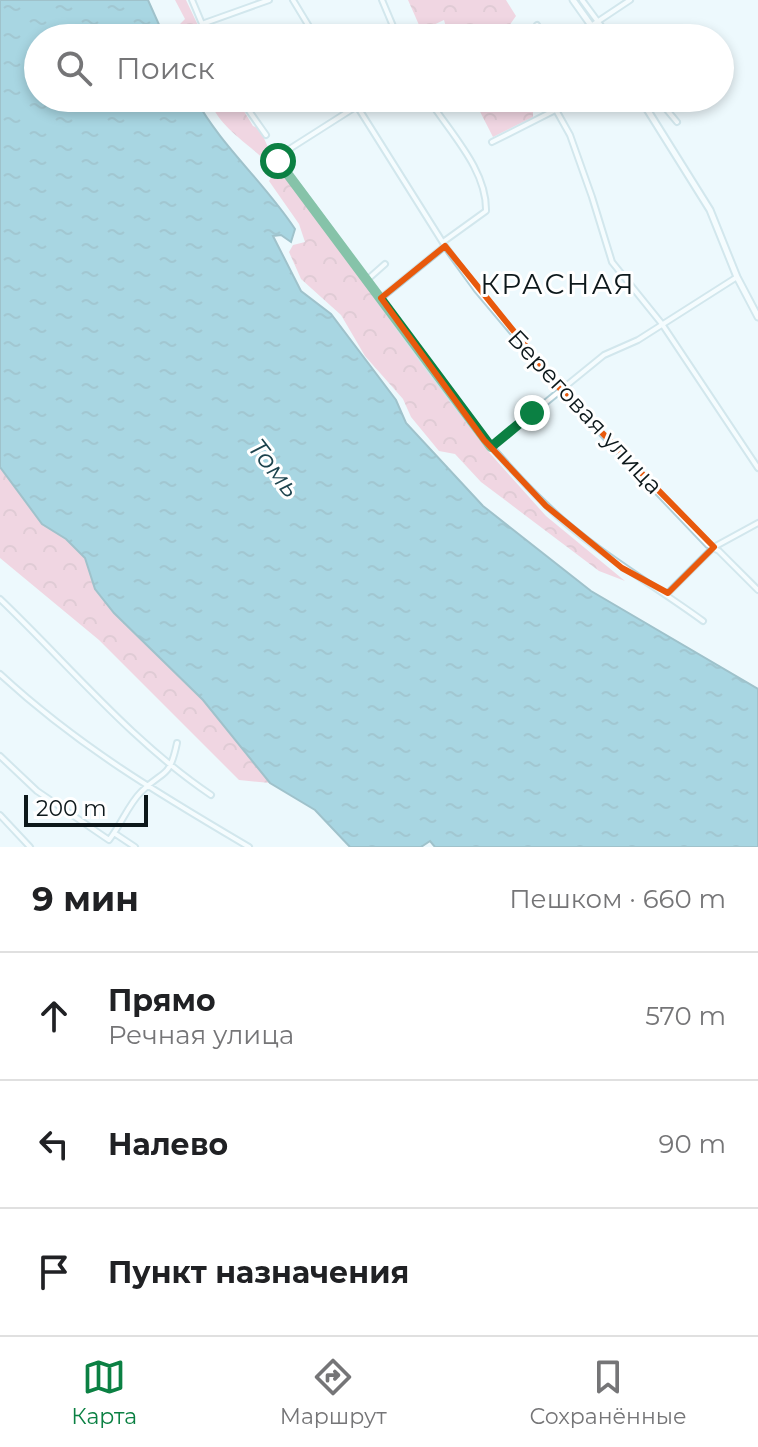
<!DOCTYPE html>
<html lang="ru">
<meta charset="utf-8">
<style>
body{margin:0;font-family:Montserrat,sans-serif;background:#f2f2f2;color:#202124}
.scale{position:absolute;left:24px;bottom:20px;width:124px;box-sizing:border-box;padding-left:8px;border:4px solid #0d181b;border-top:0;font-size:22px;line-height:28px;white-space:nowrap;color:#0d181b;-webkit-text-stroke:6px #fff;paint-order:stroke}
.stop{position:absolute;width:24px;height:24px;margin:-18px;border:6px solid #0b8043;border-radius:50%;background:#fff}
.stop.end{background:#0b8043;border-color:#fff;box-shadow:0 2px 8px #0008}
.list{margin:0;padding:0;list-style:none}
h2{display:flex;justify-content:space-between;align-items:center;height:104px;margin:0;padding:0 32px;font-size:34px}
h2 small{font-size:26px;font-weight:400;color:#757577}
.list li{display:grid;grid-template-columns:52px 1fr auto;gap:24px;align-items:center;box-sizing:border-box;height:128px;padding:0 32px;border-top:2px solid #e0e0e0}
.list b{display:block;font-size:30px;white-space:nowrap}
.list p{margin:0;font-size:26px;white-space:nowrap;color:#757577}
.list em{font-size:26px;font-style:normal;color:#757577}
.icon{flex:none;width:44px;height:44px;fill:none;stroke:currentColor;stroke-width:2;stroke-linecap:round;stroke-linejoin:round}
.map{position:relative;flex:none;width:758px;height:847px;overflow:hidden}
.search{position:absolute;background:#fff;box-shadow:0 4px 12px #0003;left:24px;right:24px;top:24px;height:88px;display:flex;align-items:center;gap:20px;box-sizing:border-box;padding:0 28px;border-radius:44px;color:#757577;font-size:30px}
.sheet{height:488px;background:#fff}
nav{display:flex;justify-content:space-around;align-items:center;box-sizing:border-box;height:112px;border-top:2px solid #e0e0e0;background:#fff;font-size:22px;color:#757577}
nav a{display:grid;justify-items:center;gap:4px}
nav .on{color:#0b8043}
.map>svg:first-child{display:block}
</style>
<div class="map">
<svg width="758" height="847" viewBox="0 0 758 847">
<defs>
<pattern id="forest-crowns" width="20" height="18" patternUnits="userSpaceOnUse" patternTransform="scale(2)"><rect width="20" height="18" fill="#f4acc0"/><path d="M2 6a3 3 0 1 1 6 0M12 15a3 3 0 1 1 6 0" fill="none" stroke="#d093a4"/></pattern>
<pattern id="water-ripples" width="26" height="14" patternUnits="userSpaceOnUse" patternTransform="scale(2)"><rect width="26" height="14" fill="#56aac0"/><path d="M2 4q2-2 4 0t4 0M15 11q2-2 4 0t4 0" fill="none" stroke="#46899b"/></pattern>
</defs>
<rect width="100%" height="100%" fill="#edf9fd"/>
<path fill="url(#forest-crowns)" d="M175,0H186L204,38H178V26L185,19Z
M408,0H506L516,16L506,30L507,38H449L444,20L427,28L419,25Z
M208,98H236L253,126L260,129L273,159L487,450L546,516L625,581L599,571L481,482L455,454L439,451L411,417L403,399L365,356L341,315L301,279L289,252L293,245L305,242L299,224L269,181L275,171C253,144 223,134 208,98Z
M473,98H533V117L493,137Z
M0,468L42,524L66,539L85,558L95,589L203,700L270,783L239,780L99,640L0,558Z"/>
<path fill="url(#water-ripples)" stroke="#407e8e" stroke-width="2" d="M0,0H148L165,38H38V98H195C221,146 265,183 295,229L291,242L281,235L273,236L301,291L331,314L396,400L406,423L483,506L591,591L758,689V847H435L430,841L421,847H350L315,810L270,783L203,700L114,613L95,589L85,558L66,539L42,524L0,467Z"/>
<g fill="none" stroke-linecap="round" stroke-linejoin="round">
<defs>
<path id="street" d="M192,0L208,38
M293,0L316,38
M382,0L398,38
M582,0L610,38
M202,24L269,0
M537,25L544,38
M591,26L630,0
M240,98L266,135
M352,98L445,246L477,290L567,397L708,545L719,551L758,590
M428,98C449,132 487,169 486,211L443,242
M657,98L677,122
M357,106L280,155L278,161C369,274 442,405 547,506C595,552 651,583 703,621
M359,108L373,98
M556,110L570,135L592,197L612,262L662,324L758,468
M492,142L579,98
M368,279L385,264
M381,298L445,246
M491,447L604,355L638,340L737,277
M668,593L714,547L758,523
M0,599C69,665 131,741 211,795
M0,674C78,746 159,794 249,847
M0,756L37,791L109,840C121,825 128,805 141,792C163,769 169,781 177,743
M0,815L30,847
M114,833L135,847"/>
<path id="secondary" d="M573,0L600,38
M640,98L710,210L737,277L758,317"/>
</defs>
<use href="#street" stroke="#b2d0d9" stroke-width="8"/>
<use href="#secondary" stroke="#b2d0d9" stroke-width="9"/>
<use href="#street" stroke="#fff" stroke-width="4"/>
<use href="#secondary" stroke="#fff" stroke-width="5"/>
</g>
<g fill="none" stroke-linecap="round" stroke-linejoin="round">
<path stroke="#0b8043" stroke-width="10" d="M278,161L491,447L532,413"/>
</g>
<path d="M0 0H758V847H0ZM445,246L567,397L714,547L668,593L622,568L546,506L484,440L381,298Z" fill="#edf9fd" fill-opacity=".55" fill-rule="evenodd"/>
<path fill="none" stroke="#e8590c" stroke-width="6" stroke-linejoin="round" d="M445,246L567,397L714,547L668,593L622,568L546,506L484,440L381,298Z"/>
<g text-anchor="middle" stroke-width="6" stroke-linejoin="round" paint-order="stroke">
<g font-size="24" fill="#0d181b" stroke="#fff">
<text transform="translate(585 412) rotate(47)" y="8">Береговая улица</text>
</g>
<g font-size="26" font-style="italic" fill="#1c434d" stroke="#fff">
<text transform="translate(274 468) rotate(52)" y="9">Томь</text>
</g>
<g font-size="28" letter-spacing="2" fill="#0d181b" stroke="#fff">
<text x="558" y="294">КРАСНАЯ</text>
</g>
</g>
</svg>
<div class="scale">200 m</div>
<div class="stop" style="left:278px;top:161px"></div>
<div class="stop end" style="left:532px;top:413px"></div>
<div class="search"><svg class="icon" aria-label="search" viewBox="0 0 24 24"><circle cx="10" cy="10" r="6"/><path d="M15 15l6 6"/></svg>Поиск</div>
</div>
<section class="sheet">
<h2>9 мин<small>Пешком · 660 m</small></h2>
<ul class="list">
<li><svg class="icon" aria-label="ahead" viewBox="0 0 24 24"><path d="M12 20V5M6 11l6-6 6 6"/></svg><div><b>Прямо</b><p>Речная улица</p></div><em>570 m</em></li>
<li><svg class="icon" aria-label="left" viewBox="0 0 24 24"><path d="M17 20v-9H6M10 6l-5 5 5 5"/></svg><div><b>Налево</b></div><em>90 m</em></li>
<li><svg class="icon" aria-label="arrive" viewBox="0 0 24 24"><path d="M6 21V4h12l-3 4 3 4H6"/></svg><div><b>Пункт назначения</b></div></li>
</ul>
</section>
<nav>
<a class="on"><svg class="icon" aria-label="map" viewBox="0 0 24 24"><path d="M3 6l6-2 6 2 6-2v14l-6 2-6-2-6 2zM9 4v14M15 6v14"/></svg>Карта</a>
<a><svg class="icon" aria-label="directions" viewBox="0 0 24 24"><path d="M12 3l9 9-9 9-9-9zM9 14v-3h6M13 9l2 2-2 2"/></svg>Маршрут</a>
<a><svg class="icon" aria-label="saved" viewBox="0 0 24 24"><path d="M7 4h10v16l-5-4-5 4z"/></svg>Сохранённые</a>
</nav>
